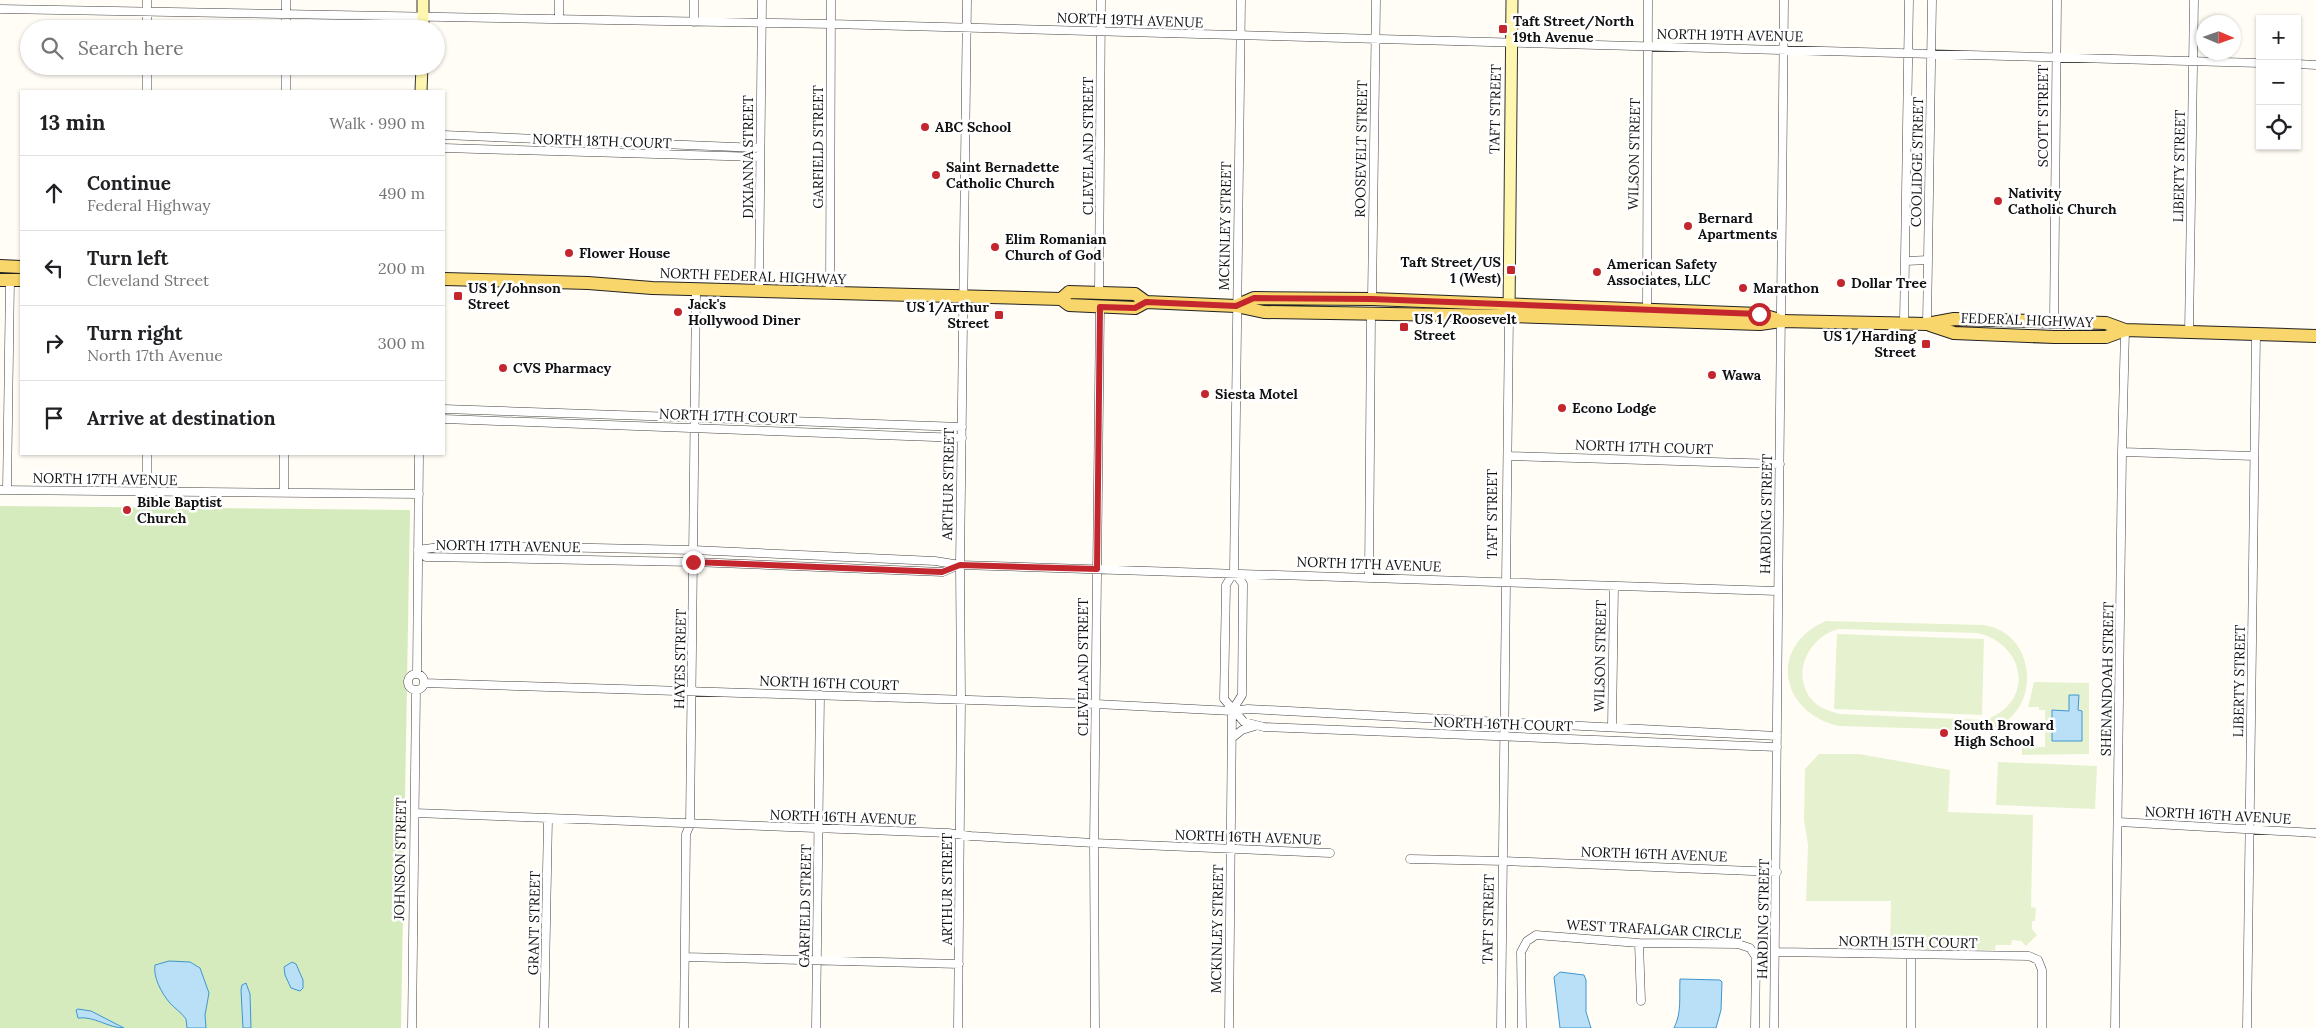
<!DOCTYPE html>
<meta charset="utf-8">
<style>
body{margin:0;font-family:Lora,serif;background:#f6f6f6;color:#202124}
.controls{position:absolute;right:15px;top:15px;display:grid;overflow:hidden;border-radius:0px;box-shadow:0 1px 4px #0004}
.controls button{width:45px;height:45px;display:grid;place-items:center;padding:0;border:0;border-bottom:1px solid #e0e0e0;background:#fff;color:#202124;font:25px sans-serif}
.compass{position:absolute;left:2196px;top:15px;width:45px;height:45px;border-radius:50%;background:#fff;box-shadow:0 1px 4px #0004;rotate:92deg}
.stop{position:absolute;width:15px;height:15px;margin:-11px;border:4px solid #c4262e;border-radius:50%;background:#fff}
.stop.end{background:#c4262e;border-color:#fff;box-shadow:0 1px 5px #0008}
.list{margin:0;padding:0;list-style:none}
h2{display:flex;justify-content:space-between;align-items:center;height:65px;margin:0;padding:0 20px;font-size:21px}
h2 small{font-size:16px;font-weight:400;color:#757577}
.list li{display:grid;grid-template-columns:32px 1fr auto;gap:15px;align-items:center;box-sizing:border-box;height:75px;padding:0 20px;border-top:1px solid #e0e0e0}
.list b{display:block;font-size:19px;white-space:nowrap}
.list p{margin:0;font-size:16px;white-space:nowrap;color:#757577}
.list em{font-size:16px;font-style:normal;color:#757577}
.icon{flex:none;width:28px;height:28px;fill:none;stroke:currentColor;stroke-width:2;stroke-linecap:round;stroke-linejoin:round}
.map{position:relative;flex:none;width:2316px;height:1028px;overflow:hidden}
.search{position:absolute;background:#fff;box-shadow:0 1px 4px #0004;left:20px;top:20px;width:425px;height:55px;display:flex;align-items:center;gap:12px;box-sizing:border-box;padding:0 18px;border-radius:28px;color:#757577;font-size:19px}
.panel{position:absolute;background:#fff;box-shadow:0 1px 4px #0004;left:20px;top:90px;width:425px;height:365px;border-radius:0px}
.map>svg:first-child{display:block}
</style>
<div class="map">
<svg width="2316" height="1028" viewBox="0 0 2316 1028">
<rect width="100%" height="100%" fill="#fffdf5"/>
<path fill="#d5ebbd" d="M0,506L410,510L401,1028H0Z"/>
<path fill="#e6f2cf" fill-rule="evenodd" d="M1826,621L1983,625C2038,632 2043,714 1990,729C1975,733 1957,730 1941,729C1907,728 1873,727 1839,726C1778,712 1769,645 1826,621ZM1838,629L1978,633C2028,646 2034,704 1984,720L1839,714C1830,711 1819,708 1812,700C1790,674 1809,637 1838,629Z
M1837,634L1984,639L1982,715L1834,709Z
M2034,682L2089,683V754L2022,755V747H2045V710H2039V707H2028Z
M1819,754H1859L1950,770L1948,812L2033,815L2031,907L2036,908L2035,921H2032V929L2037,935L2026,946L2021,941L2012,940L2011,945H1996L1995,950L1890,949L1891,901H1806L1808,845L1804,820L1805,769Z
M1998,762L2097,766L2095,809L1996,805Z"/>
<path fill="#b9e0f7" stroke="#3f96cf" d="M2069,695H2079L2078,710L2082,711V741H2052V710L2069,711Z
M169,961L190,962L200,968L209,993L205,1015L206,1028H187L186,1019C181,1012 174,1008 169,1002C161,992 153,977 155,965Z
M292,962L296,964L303,980V988L300,991L291,988L285,975L284,967Z
M1560,972L1584,975L1586,980V1012L1591,1028H1560L1554,977Z
M1680,979L1720,980L1722,982L1721,1010L1716,1028H1674C1682,1012 1679,997 1680,979Z
M246,983L250,994L251,1028H243L241,990L242,985Z
M78,1009L91,1011L124,1028C108,1028 95,1016 78,1018L76,1010Z"/>
<g fill="none" stroke-linecap="round" stroke-linejoin="round">
<defs>
<path id="street" d="M1241,0L1234,572L1226,585L1224,699L1244,722L1264,727L1777,747
M0,9L831,24L2260,63
M559,19V0
M694,22V0
M147,29V0
M286,29V0
M2297,64L2316,65
M147,66V91
M286,91V66
M444,135L760,148
M444,148L760,157
M1906,261L1928,260
M759,291L762,0
M1099,293L1101,0
M830,294L831,0
M1372,299L1376,0
M1647,309L1648,0
M2054,322L2057,0
M1904,323L1909,0
M1927,324L1932,0
M2189,332L2194,0
M444,409L962,427
M444,419L962,438
M2122,452L2254,456
M1508,456L1780,464
M0,490L419,494
M7,490L10,280
M147,492V454
M284,493V454
M418,550L454,545L693,550L935,561L960,565L1777,591
M418,550L426,557L693,562L943,572L959,565
M1369,576L1371,314
M408 682a8 8 0 1 1 16 0a8 8 0 1 1-16 0Z
M417,674L419,454
M424,683L1096,704L1232,711L1248,709L1777,736
M1612,727L1614,586
M1232,738L1242,730L1255,726
M415,813L948,833L971,836L1094,843L1330,853
M2119,822L2316,833
M1410,859L1504,861L1777,872
M1639,943L1641,1001
M1776,952L2029,956L2038,960L2042,970V1028
M685,957L959,964
M412,1028L416,691
M544,1028L548,819
M684,1028L686,834L690,825L696,290
M816,1028L820,695
M958,1028L961,700L960,565L967,0
M1095,1028L1094,843L1100,307
M1229,1028L1232,711L1242,695L1243,584L1234,572
M1501,1028L1509,316
M1522,1028L1521,952L1527,941L1536,935L1639,943L1738,944L1750,948L1756,957L1755,1028
M1774,1028L1784,0
M1911,1028V955
M2115,1028L2122,452L2125,330
M2247,1028L2256,334"/>
<path id="secondary" d="M423,29V0
M421,91L422,66
M1509,313L1512,0"/>
<path id="primary" d="M0,266L21,267
M444,279L588,283L652,288L1061,299
M0,280H21
M1061,299L1069,305L1135,308L1146,302L1236,306L1264,312L1509,316L1760,324L1781,321L1927,324L1954,319L2106,323L2125,330L2316,336
M1061,299L1069,292L1135,294L1146,302
M1236,306L1254,298L1372,299L1759,314L1776,319
M1930,325L1954,333L2054,337H2106L2125,330"/>
</defs>
<use href="#street" stroke="#444" stroke-width="9"/>
<use href="#secondary" stroke="#333" stroke-width="13"/>
<use href="#primary" stroke="#222" stroke-width="14"/>
<use href="#street" stroke="#fff" stroke-width="8"/>
<use href="#secondary" stroke="#fff6b0" stroke-width="11"/>
<use href="#primary" stroke="#f9d66b" stroke-width="12"/>
</g>
<g fill="none" stroke-linecap="round" stroke-linejoin="round">
<path stroke="#c4262e" stroke-width="6" d="M693,562L942,572L960,565L1097,569L1100,307L1135,308L1146,302L1236,306L1254,298L1372,299L1759,314"/>
</g>
<g fill="#c4262e" stroke="#fff" stroke-width="2">
<rect x="1498" y="24" width="10" height="10" rx="2.5"/>
<circle cx="925" cy="127" r="5"/>
<circle cx="936" cy="175" r="5"/>
<circle cx="1998" cy="201" r="5"/>
<circle cx="1688" cy="226" r="5"/>
<circle cx="995" cy="247" r="5"/>
<circle cx="569" cy="253" r="5"/>
<rect x="1506" y="265" width="10" height="10" rx="2.5"/>
<circle cx="1597" cy="272" r="5"/>
<circle cx="1841" cy="283" r="5"/>
<circle cx="1743" cy="288" r="5"/>
<rect x="453" y="291" width="10" height="10" rx="2.5"/>
<circle cx="678" cy="312" r="5"/>
<rect x="994" y="310" width="10" height="10" rx="2.5"/>
<rect x="1399" y="322" width="10" height="10" rx="2.5"/>
<rect x="1921" y="339" width="10" height="10" rx="2.5"/>
<circle cx="503" cy="368" r="5"/>
<circle cx="1712" cy="375" r="5"/>
<circle cx="1205" cy="394" r="5"/>
<circle cx="1562" cy="408" r="5"/>
<circle cx="127" cy="510" r="5"/>
<circle cx="1944" cy="733" r="5"/>
</g>
<g text-anchor="middle" stroke-width="5" stroke-linejoin="round" paint-order="stroke">
<g font-size="14" fill="#111" stroke="#fff">
<text transform="translate(1130 20) rotate(2)" y="5">NORTH 19TH AVENUE</text>
<text transform="translate(1730 35) rotate(1)" y="5">NORTH 19TH AVENUE</text>
<text transform="translate(1495 109) rotate(-89)" y="5">TAFT STREET</text>
<text transform="translate(2043 116) rotate(-90)" y="5">SCOTT STREET</text>
<text transform="translate(602 141) rotate(2)" y="5">NORTH 18TH COURT</text>
<text transform="translate(1088 146) rotate(-90)" y="5">CLEVELAND STREET</text>
<text transform="translate(818 147) rotate(-90)" y="5">GARFIELD STREET</text>
<text transform="translate(1361 149) rotate(-89)" y="5">ROOSEVELT STREET</text>
<text transform="translate(1634 154) rotate(-89)" y="5">WILSON STREET</text>
<text transform="translate(748 157) rotate(-90)" y="5">DIXIANNA STREET</text>
<text transform="translate(1917 162) rotate(-89)" y="5">COOLIDGE STREET</text>
<text transform="translate(2179 166) rotate(-89)" y="5">LIBERTY STREET</text>
<text transform="translate(1225 226) rotate(-89)" y="5">MCKINLEY STREET</text>
<text transform="translate(753 276) rotate(2)" y="5">NORTH FEDERAL HIGHWAY</text>
<text transform="translate(2027 320) rotate(2)" y="5">FEDERAL HIGHWAY</text>
<text transform="translate(728 416) rotate(2)" y="5">NORTH 17TH COURT</text>
<text transform="translate(1644 447) rotate(2)" y="5">NORTH 17TH COURT</text>
<text transform="translate(105 479) rotate(1)" y="5">NORTH 17TH AVENUE</text>
<text transform="translate(948 484) rotate(-89)" y="5">ARTHUR STREET</text>
<text transform="translate(1492 514) rotate(-90)" y="5">TAFT STREET</text>
<text transform="translate(1766 514) rotate(-89)" y="5">HARDING STREET</text>
<text transform="translate(508 546) rotate(1)" y="5">NORTH 17TH AVENUE</text>
<text transform="translate(1369 564) rotate(2)" y="5">NORTH 17TH AVENUE</text>
<text transform="translate(1600 656) rotate(-89)" y="5">WILSON STREET</text>
<text transform="translate(680 659) rotate(-89)" y="5">HAYES STREET</text>
<text transform="translate(1083 667) rotate(-90)" y="5">CLEVELAND STREET</text>
<text transform="translate(2107 679) rotate(-89)" y="5">SHENANDOAH STREET</text>
<text transform="translate(2239 681) rotate(-89)" y="5">LIBERTY STREET</text>
<text transform="translate(829 683) rotate(2)" y="5">NORTH 16TH COURT</text>
<text transform="translate(1503 724) rotate(2)" y="5">NORTH 16TH COURT</text>
<text transform="translate(2218 815) rotate(3)" y="5">NORTH 16TH AVENUE</text>
<text transform="translate(843 817) rotate(2)" y="5">NORTH 16TH AVENUE</text>
<text transform="translate(1248 837) rotate(2)" y="5">NORTH 16TH AVENUE</text>
<text transform="translate(1654 854) rotate(2)" y="5">NORTH 16TH AVENUE</text>
<text transform="translate(400 859) rotate(-89)" y="5">JOHNSON STREET</text>
<text transform="translate(947 889) rotate(-90)" y="5">ARTHUR STREET</text>
<text transform="translate(805 906) rotate(-89)" y="5">GARFIELD STREET</text>
<text transform="translate(1488 919) rotate(-89)" y="5">TAFT STREET</text>
<text transform="translate(1763 919) rotate(-89)" y="5">HARDING STREET</text>
<text transform="translate(534 923) rotate(-89)" y="5">GRANT STREET</text>
<text transform="translate(1217 929) rotate(-89)" y="5">MCKINLEY STREET</text>
<text transform="translate(1654 929) rotate(3)" y="5">WEST TRAFALGAR CIRCLE</text>
<text transform="translate(1908 942) rotate(1)" y="5">NORTH 15TH COURT</text>
</g>
<g font-size="14" font-weight="bold" fill="#111" stroke="#fff" text-anchor="start">
<text x="1513" y="26">Taft Street/North<tspan x="1513" dy="16">19th Avenue</tspan></text>
<text x="935" y="132">ABC School</text>
<text x="946" y="172">Saint Bernadette<tspan x="946" dy="16">Catholic Church</tspan></text>
<text x="2008" y="198">Nativity<tspan x="2008" dy="16">Catholic Church</tspan></text>
<text x="1698" y="223">Bernard<tspan x="1698" dy="16">Apartments</tspan></text>
<text x="1005" y="244">Elim Romanian<tspan x="1005" dy="16">Church of God</tspan></text>
<text x="579" y="258">Flower House</text>
<text x="1501" y="267" text-anchor="end">Taft Street/US<tspan x="1501" dy="16">1 (West)</tspan></text>
<text x="1607" y="269">American Safety<tspan x="1607" dy="16">Associates, LLC</tspan></text>
<text x="1851" y="288">Dollar Tree</text>
<text x="468" y="293">US 1/Johnson<tspan x="468" dy="16">Street</tspan></text>
<text x="1753" y="293">Marathon</text>
<text x="688" y="309">Jack's<tspan x="688" dy="16">Hollywood Diner</tspan></text>
<text x="989" y="312" text-anchor="end">US 1/Arthur<tspan x="989" dy="16">Street</tspan></text>
<text x="1414" y="324">US 1/Roosevelt<tspan x="1414" dy="16">Street</tspan></text>
<text x="1916" y="341" text-anchor="end">US 1/Harding<tspan x="1916" dy="16">Street</tspan></text>
<text x="513" y="373">CVS Pharmacy</text>
<text x="1722" y="380">Wawa</text>
<text x="1215" y="399">Siesta Motel</text>
<text x="1572" y="413">Econo Lodge</text>
<text x="137" y="507">Bible Baptist<tspan x="137" dy="16">Church</tspan></text>
<text x="1954" y="730">South Broward<tspan x="1954" dy="16">High School</tspan></text>
</g>
</g>
</svg>
<div class="controls">
<button>+</button>
<button>−</button>
<button><svg class="icon" aria-label="locate" viewBox="0 0 24 24"><circle cx="12" cy="12" r="6"/><path d="M12 2v4M12 18v4M2 12h4M18 12h4"/></svg></button>
</div>
<svg class="compass" viewBox="-18 -18 36 36"><path d="M0-13l5 13h-10z" fill="#e53935"/><path d="M0 13l5-13h-10z" fill="#757577"/></svg>
<div class="stop" style="left:1759px;top:314px"></div>
<div class="stop end" style="left:693px;top:562px"></div>
<div class="search"><svg class="icon" aria-label="search" viewBox="0 0 24 24"><circle cx="10" cy="10" r="6"/><path d="M15 15l6 6"/></svg>Search here</div>
<section class="panel">
<h2>13 min<small>Walk · 990 m</small></h2>
<ul class="list">
<li><svg class="icon" aria-label="ahead" viewBox="0 0 24 24"><path d="M12 20V5M6 11l6-6 6 6"/></svg><div><b>Continue</b><p>Federal Highway</p></div><em>490 m</em></li>
<li><svg class="icon" aria-label="left" viewBox="0 0 24 24"><path d="M17 20v-9H6M10 6l-5 5 5 5"/></svg><div><b>Turn left</b><p>Cleveland Street</p></div><em>200 m</em></li>
<li><svg class="icon" aria-label="right" viewBox="0 0 24 24"><path d="M7 20v-9h11M14 6l5 5-5 5"/></svg><div><b>Turn right</b><p>North 17th Avenue</p></div><em>300 m</em></li>
<li><svg class="icon" aria-label="arrive" viewBox="0 0 24 24"><path d="M6 21V4h12l-3 4 3 4H6"/></svg><div><b>Arrive at destination</b></div></li>
</ul>
</section>
</div>
